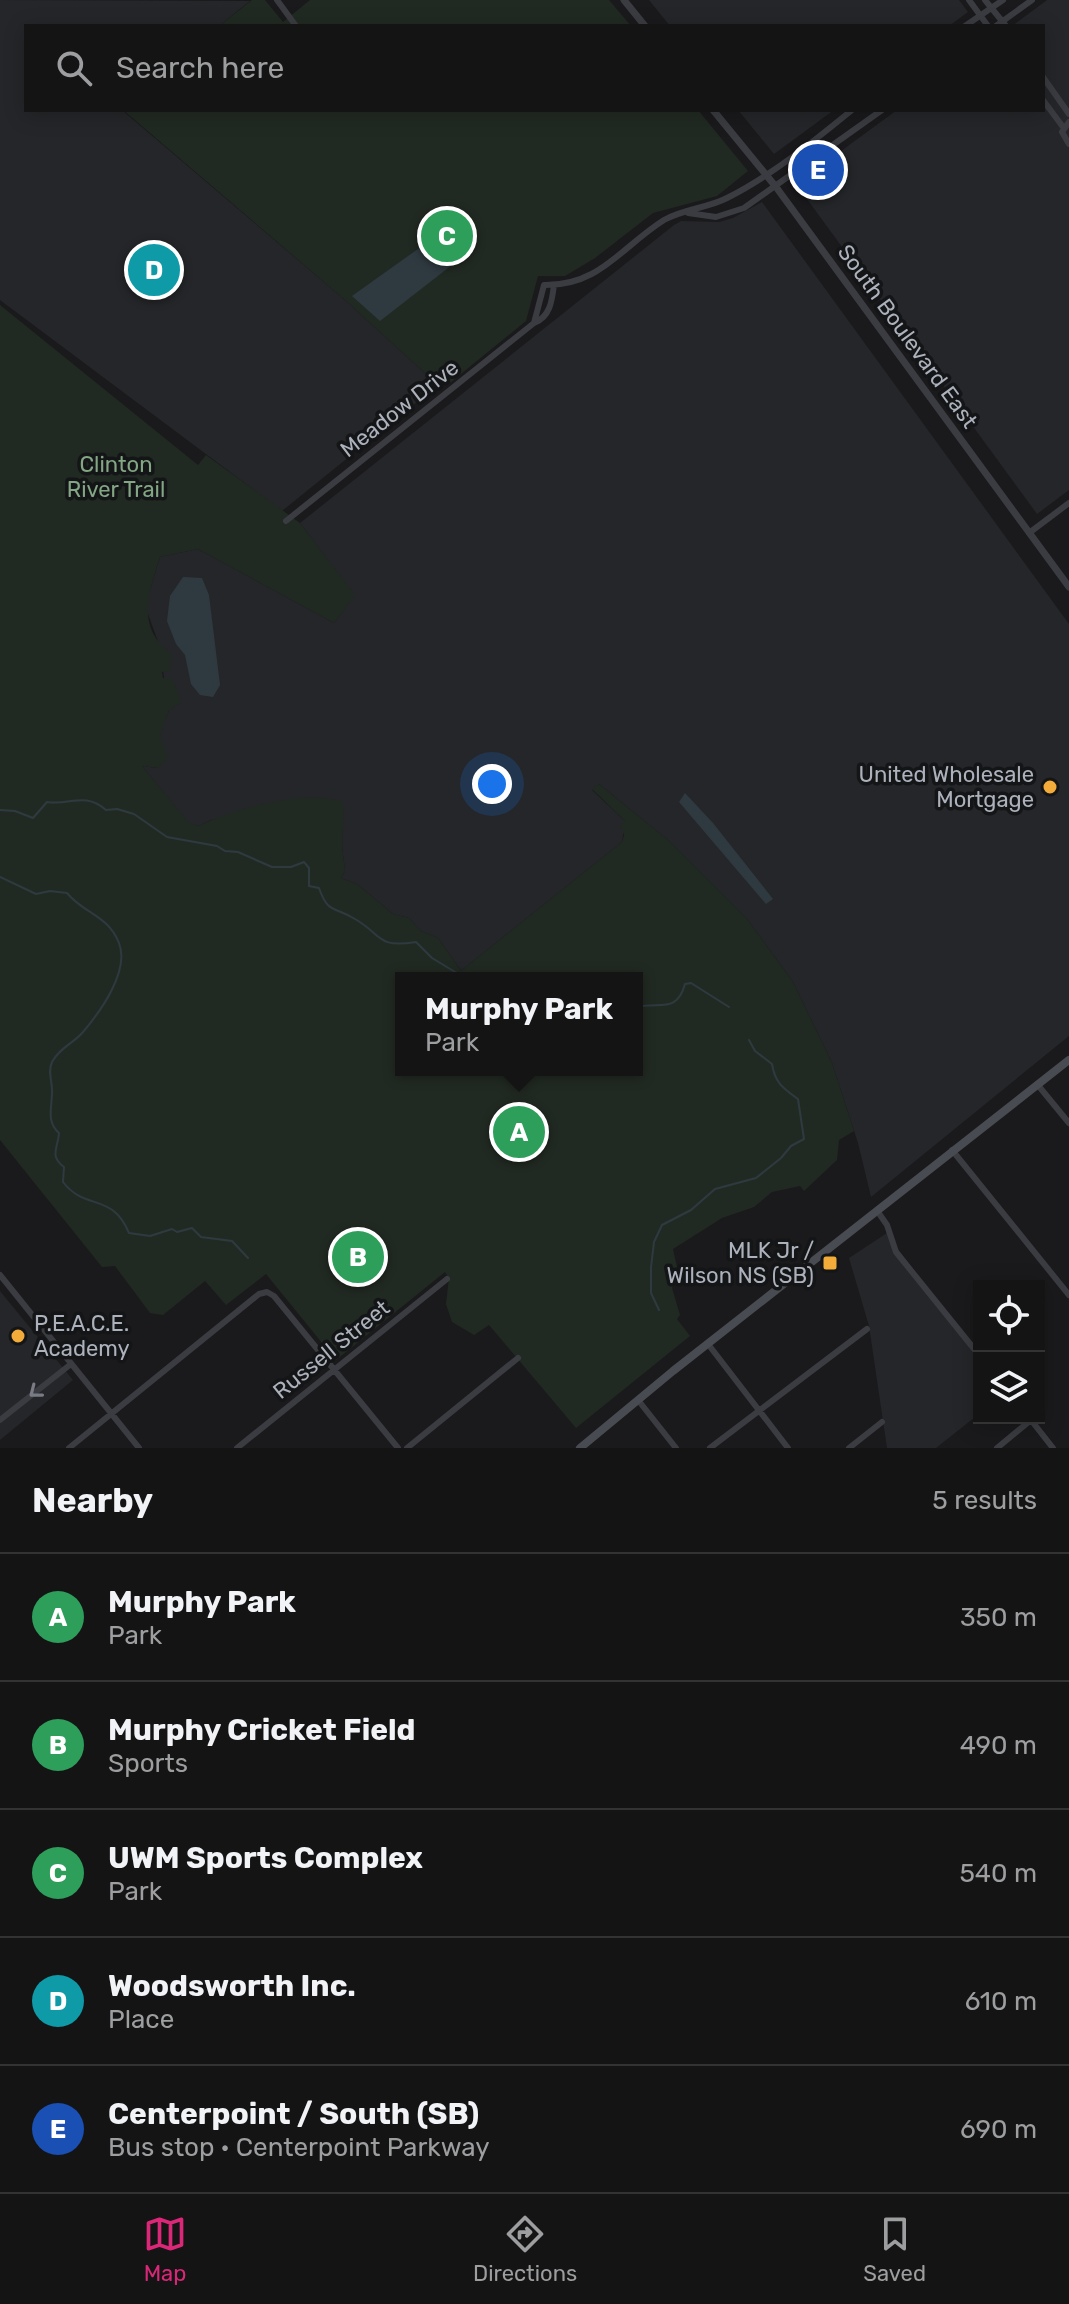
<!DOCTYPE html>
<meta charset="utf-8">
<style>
body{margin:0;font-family:Rubik,sans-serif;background:#212122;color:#f1f3f6}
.controls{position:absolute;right:24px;bottom:24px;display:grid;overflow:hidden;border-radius:0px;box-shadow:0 4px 20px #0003}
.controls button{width:72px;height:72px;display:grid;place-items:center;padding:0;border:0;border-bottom:2px solid #333334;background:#141415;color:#f1f3f6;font:40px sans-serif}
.you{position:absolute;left:492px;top:784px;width:28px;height:28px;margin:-20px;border:6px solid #fff;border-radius:50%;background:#1a73e8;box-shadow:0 0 0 12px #1a73e833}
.badge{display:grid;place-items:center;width:52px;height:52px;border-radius:50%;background:#db2777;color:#fff;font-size:26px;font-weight:700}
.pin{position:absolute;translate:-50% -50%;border:4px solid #fff;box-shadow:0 2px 8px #0006}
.popup{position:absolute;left:395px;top:972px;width:248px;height:104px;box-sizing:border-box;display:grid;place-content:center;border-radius:0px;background:#141415;filter:drop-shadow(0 2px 6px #0005);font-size:26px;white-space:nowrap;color:#9d9ea0}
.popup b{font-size:30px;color:#f1f3f6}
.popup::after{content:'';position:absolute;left:50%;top:100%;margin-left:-16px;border:16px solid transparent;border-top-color:#141415}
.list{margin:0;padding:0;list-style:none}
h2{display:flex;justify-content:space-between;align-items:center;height:104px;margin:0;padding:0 32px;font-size:34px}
h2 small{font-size:26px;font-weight:400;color:#9d9ea0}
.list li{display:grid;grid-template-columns:52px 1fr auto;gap:24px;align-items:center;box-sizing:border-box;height:128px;padding:0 32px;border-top:2px solid #333334}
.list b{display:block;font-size:30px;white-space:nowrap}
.list p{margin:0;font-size:26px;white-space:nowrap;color:#9d9ea0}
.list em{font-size:26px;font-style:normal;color:#9d9ea0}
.icon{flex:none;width:44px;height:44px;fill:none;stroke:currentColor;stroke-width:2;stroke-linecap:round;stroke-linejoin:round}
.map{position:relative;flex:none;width:1069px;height:1448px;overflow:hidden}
.search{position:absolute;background:#141415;box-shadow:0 4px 20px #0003;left:24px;right:24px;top:24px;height:88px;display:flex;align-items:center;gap:20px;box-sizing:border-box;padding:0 28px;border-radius:0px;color:#9d9ea0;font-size:30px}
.sheet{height:744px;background:#141415}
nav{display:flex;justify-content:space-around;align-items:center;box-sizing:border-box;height:112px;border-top:2px solid #333334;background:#141415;font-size:22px;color:#9d9ea0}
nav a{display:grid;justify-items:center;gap:4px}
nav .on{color:#db2777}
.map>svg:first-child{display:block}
</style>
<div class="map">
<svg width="1069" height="1448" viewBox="0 0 1069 1448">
<rect width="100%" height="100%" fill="#1a1a1c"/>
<path fill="#252629" d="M0,0L250,1L219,26H26V110H122L345,300L438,385L282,511L0,300Z
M649,0H959L968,12L949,26H670Z
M1047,0H1069V490L1037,514L796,184L897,110H1043V26H1012Z
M738,110H834L774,154Z
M762,202L1069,624V1036L871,1197L858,1143L832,1063L793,982L747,919L668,840L599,784L592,790L625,821L622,842L461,971L438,938L421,931L409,918L393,914L357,884L341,878L345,871L342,847L343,806L211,820L199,826L189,824L142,766L158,768L159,736L169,710L159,644L145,606L160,557L198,549L334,623L354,595L300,523L674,225L681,221L719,222L733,218Z
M890,1231L894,1244L979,1354V1414L936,1448H887L869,1326L849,1258Z
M0,1291L73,1380L0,1440Z"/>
<path fill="#212a22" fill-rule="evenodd" d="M252,0H265L283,22L310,0H609L631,26H219Z
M123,110H698L748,171L717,196L653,213L595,258L565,276H538L526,321L451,382L438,385L345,300Z
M0,305L198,465L206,455L300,523L355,595L334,623L198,549L160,557C149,593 135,626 171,654V671L162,672L163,678H172L182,702L169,710L160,736L168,757L158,768L142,766L189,823L199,826C235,808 302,790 341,801L344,806L342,847L345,871L341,878L357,884L393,914L409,918L421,931L438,938L461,971L622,842L624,835L620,825L625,821L592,789L599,784L668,840L747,919L793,982L832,1063L854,1131L839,1140L837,1160L804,1191L800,1186L772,1192L754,1207L722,1218L673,1249L678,1272L672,1288L680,1315L677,1319L690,1336L576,1428L489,1325L474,1335L452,1322L446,1304L449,1278L445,1272L336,1360L266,1274L226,1305L205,1281L163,1315L150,1313L115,1266L102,1267L0,1140ZM401,978H637V1070H401Z"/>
<path fill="#2f3a40" d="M446,229L466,254L380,321L352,296Z
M183,577L202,578L209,595L220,685L213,697L200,695L191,684L185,655L176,644L167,621L170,596Z
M685,793L713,823L773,899L766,904L679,802Z"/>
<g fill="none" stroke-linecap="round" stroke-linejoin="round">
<path stroke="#2f3a40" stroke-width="2" d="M0,810L15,811L33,818L47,802C70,806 84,791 106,810L117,809L134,814L167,837L217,846L225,851L238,852L272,867H291L304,862L309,868V886L319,888C328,914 334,906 355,919C384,936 376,948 416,942L432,958L465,978
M0,877L36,894L50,891L67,893C84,914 108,915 119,943C130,971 100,1012 83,1032C74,1043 59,1048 52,1062C47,1073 53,1082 52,1093C52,1107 46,1122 59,1133C58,1148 49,1156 64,1167L63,1182C85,1211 112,1192 129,1233L150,1236L172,1229L177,1232L192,1228L201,1237L232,1241L248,1258
M637,1007C661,1002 677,1013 685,984L691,983L729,1007
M659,1310L651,1293V1267L654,1242L662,1225L691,1210L715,1189L756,1178L781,1158L791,1146L804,1139L798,1099C783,1088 775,1083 772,1064L755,1051L749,1040"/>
<path stroke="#3a3c41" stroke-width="6" d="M277,0L296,26
M969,0L988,26
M985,0L1006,26
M965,26L1003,0
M996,26L1032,0
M1043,77L1069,114
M1043,100L1063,127
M1069,122L1062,132L1069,144
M688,213L716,217L744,208L882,110
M534,323L544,285C600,286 621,247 664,220C683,209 708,208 727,198C771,176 814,141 852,110
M286,521L534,323C550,317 552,301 554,285
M1029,533L1069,503
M1037,1084L1069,1123
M952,1150L1069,1295
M878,1212L887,1225L896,1252L979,1355
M0,1275L139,1448
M708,1344L788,1448
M638,1400L676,1448
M0,1420L71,1364
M1031,1420L1053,1448
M69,1448L259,1294L267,1292L274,1296L398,1448
M237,1448L447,1279
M407,1448L518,1358
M710,1448L867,1329
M849,1448L882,1422
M997,1448L1031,1420"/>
<path stroke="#3a3c41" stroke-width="7" d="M624,0L645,26
M713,110L776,187L1069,587"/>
<path stroke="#484b51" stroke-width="8" d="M580,1448L673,1371L1069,1060"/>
</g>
<defs><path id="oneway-chevron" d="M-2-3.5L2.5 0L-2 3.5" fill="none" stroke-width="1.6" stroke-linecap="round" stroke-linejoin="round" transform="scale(2)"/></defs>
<use stroke="#797c84" href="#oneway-chevron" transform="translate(35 1392) rotate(142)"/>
<g fill="#f3ac3a" stroke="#141517" stroke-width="3">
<circle cx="1050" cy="787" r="8"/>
<rect x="822" y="1255" width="16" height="16" rx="4"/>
<circle cx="18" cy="1336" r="8"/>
</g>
<g text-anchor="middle" stroke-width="7" stroke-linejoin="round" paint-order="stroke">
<g font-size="22" fill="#acb1bb" stroke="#141517">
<text transform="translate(908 336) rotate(54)" y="8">South Boulevard East</text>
<text transform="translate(399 408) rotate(-38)" y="8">Meadow Drive</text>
<text transform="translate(331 1349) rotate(-39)" y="8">Russell Street</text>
</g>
<g font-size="22" fill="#83a684" stroke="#141517">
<text x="116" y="472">Clinton<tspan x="116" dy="25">River Trail</tspan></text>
</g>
<g font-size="22" fill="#acb1bb" stroke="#141517" text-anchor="end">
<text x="1034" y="782">United Wholesale<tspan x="1034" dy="25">Mortgage</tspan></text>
<text x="814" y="1258">MLK Jr /<tspan x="814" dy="25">Wilson NS (SB)</tspan></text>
<text x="34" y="1331" text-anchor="start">P.E.A.C.E.<tspan x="34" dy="25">Academy</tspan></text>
</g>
</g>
</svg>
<div class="controls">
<button><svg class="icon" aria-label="locate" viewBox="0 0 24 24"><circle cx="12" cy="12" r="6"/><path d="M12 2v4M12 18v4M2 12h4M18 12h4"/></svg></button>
<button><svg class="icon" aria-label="layers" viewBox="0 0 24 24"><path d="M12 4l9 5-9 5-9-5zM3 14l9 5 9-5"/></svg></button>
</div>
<div class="you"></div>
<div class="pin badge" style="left:519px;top:1132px;background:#2e9e5b">A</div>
<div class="popup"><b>Murphy Park</b>Park</div>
<div class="pin badge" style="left:358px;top:1257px;background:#2e9e5b">B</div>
<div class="pin badge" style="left:447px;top:236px;background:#2e9e5b">C</div>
<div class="pin badge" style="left:154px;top:270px;background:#0f9aa8">D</div>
<div class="pin badge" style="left:818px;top:170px;background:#1a4fb4">E</div>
<div class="search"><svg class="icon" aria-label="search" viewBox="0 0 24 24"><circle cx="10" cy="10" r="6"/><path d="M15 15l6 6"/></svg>Search here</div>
</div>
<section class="sheet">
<h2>Nearby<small>5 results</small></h2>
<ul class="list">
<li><span class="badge" style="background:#2e9e5b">A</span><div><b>Murphy Park</b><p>Park</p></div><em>350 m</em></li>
<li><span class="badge" style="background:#2e9e5b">B</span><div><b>Murphy Cricket Field</b><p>Sports</p></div><em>490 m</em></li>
<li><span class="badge" style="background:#2e9e5b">C</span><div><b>UWM Sports Complex</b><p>Park</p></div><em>540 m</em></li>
<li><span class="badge" style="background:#0f9aa8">D</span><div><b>Woodsworth Inc.</b><p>Place</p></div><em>610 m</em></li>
<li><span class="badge" style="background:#1a4fb4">E</span><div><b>Centerpoint / South (SB)</b><p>Bus stop · Centerpoint Parkway</p></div><em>690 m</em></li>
</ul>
</section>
<nav>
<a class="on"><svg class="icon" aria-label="map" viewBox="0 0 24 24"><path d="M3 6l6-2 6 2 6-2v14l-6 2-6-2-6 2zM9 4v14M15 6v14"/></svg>Map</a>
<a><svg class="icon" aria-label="directions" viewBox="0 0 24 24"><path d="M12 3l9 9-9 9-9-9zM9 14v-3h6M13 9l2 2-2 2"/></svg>Directions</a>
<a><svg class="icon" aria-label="saved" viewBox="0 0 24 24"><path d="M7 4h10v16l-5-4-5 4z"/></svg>Saved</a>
</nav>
